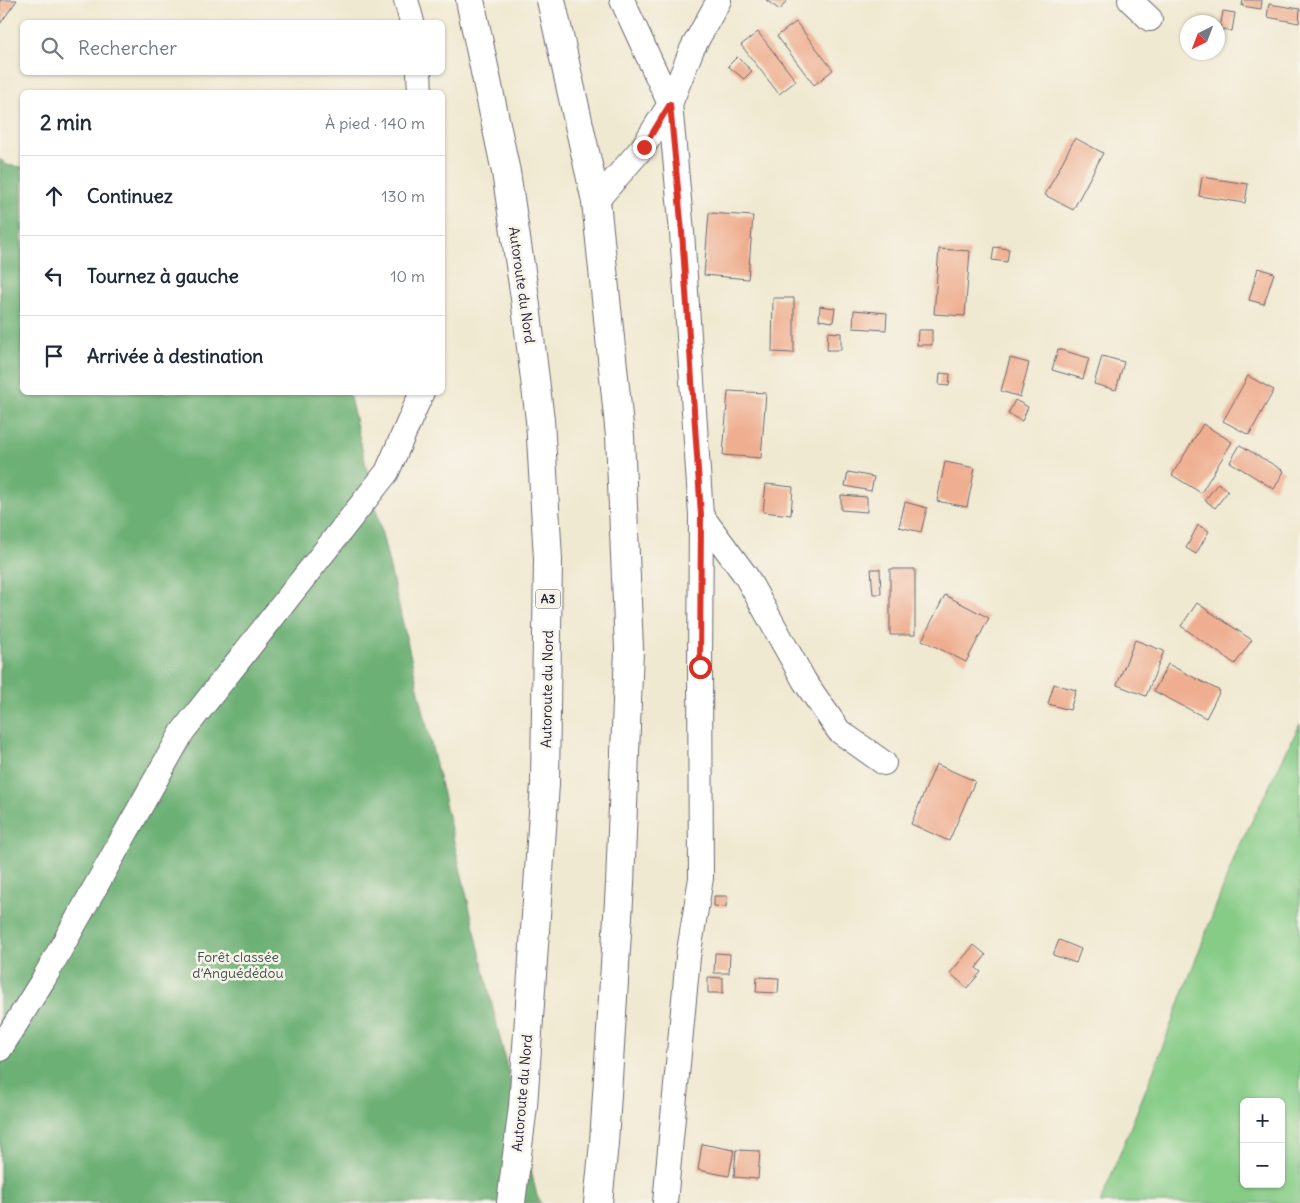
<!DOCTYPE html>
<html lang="fr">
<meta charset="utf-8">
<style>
body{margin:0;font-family:Delius,sans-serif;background:#f6f6f7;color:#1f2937}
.controls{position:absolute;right:15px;bottom:15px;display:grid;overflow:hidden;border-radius:8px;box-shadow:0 1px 4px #0004}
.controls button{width:45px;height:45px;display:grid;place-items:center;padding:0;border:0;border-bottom:1px solid #e0e1e3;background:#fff;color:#1f2937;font:25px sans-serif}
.compass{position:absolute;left:1180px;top:15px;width:45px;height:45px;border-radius:50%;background:#fff;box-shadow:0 1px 4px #0004;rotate:222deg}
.stop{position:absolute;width:15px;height:15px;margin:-11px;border:4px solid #d93025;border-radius:50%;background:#fff}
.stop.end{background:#d93025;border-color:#fff;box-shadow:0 1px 5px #0008}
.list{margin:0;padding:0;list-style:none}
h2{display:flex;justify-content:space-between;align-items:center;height:65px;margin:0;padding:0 20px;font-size:21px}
h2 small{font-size:16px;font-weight:400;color:#747a83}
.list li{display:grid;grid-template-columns:32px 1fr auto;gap:15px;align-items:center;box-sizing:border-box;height:80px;padding:0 20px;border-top:1px solid #e0e1e3}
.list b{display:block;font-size:19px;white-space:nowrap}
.list em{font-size:16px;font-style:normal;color:#747a83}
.icon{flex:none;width:28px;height:28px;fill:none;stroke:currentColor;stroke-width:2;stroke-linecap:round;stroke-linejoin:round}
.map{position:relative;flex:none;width:1300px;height:1203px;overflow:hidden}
.search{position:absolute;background:#fff;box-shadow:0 1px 4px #0004;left:20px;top:20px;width:425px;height:55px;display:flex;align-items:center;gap:12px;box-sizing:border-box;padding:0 18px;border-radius:8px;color:#747a83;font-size:19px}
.panel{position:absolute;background:#fff;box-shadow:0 1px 4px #0004;left:20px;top:90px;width:425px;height:305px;border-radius:8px}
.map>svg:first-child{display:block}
</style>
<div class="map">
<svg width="1300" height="1203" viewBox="0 0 1300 1203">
<rect width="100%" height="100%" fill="#f7f3e8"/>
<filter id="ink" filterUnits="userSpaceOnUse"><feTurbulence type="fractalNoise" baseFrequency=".02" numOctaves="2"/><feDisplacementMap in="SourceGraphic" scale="10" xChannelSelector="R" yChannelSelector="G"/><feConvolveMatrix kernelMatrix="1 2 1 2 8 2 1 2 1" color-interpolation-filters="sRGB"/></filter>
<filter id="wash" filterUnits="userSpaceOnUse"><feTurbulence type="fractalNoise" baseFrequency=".0096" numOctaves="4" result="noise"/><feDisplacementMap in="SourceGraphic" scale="20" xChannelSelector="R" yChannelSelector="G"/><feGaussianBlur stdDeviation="1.12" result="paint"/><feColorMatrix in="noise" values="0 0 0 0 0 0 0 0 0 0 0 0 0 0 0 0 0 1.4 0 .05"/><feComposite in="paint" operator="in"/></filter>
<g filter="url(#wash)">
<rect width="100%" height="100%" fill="#f0e9d1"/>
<path fill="#86cc87" stroke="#547761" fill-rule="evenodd" d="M1300,724V1203H1100L1156,1064L1237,851ZM1244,1102H1281V1184H1244Z"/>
<path fill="#6cb074" stroke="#476958" d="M0,159L7,165L22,167V392L349,393L537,1196L541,1203H0Z"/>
<g id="blocks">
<path fill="#efae90" d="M0,0H17L0,24Z
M766,0H787L780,10Z
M1243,0H1262L1261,9L1242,6Z
M1269,4L1300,9L1299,23L1267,17Z
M1223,11L1235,13L1232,31L1220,29Z
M796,22L833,70L814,85L777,36Z
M758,32L796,81L779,94L741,45Z
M737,57L752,71L744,79L728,66Z
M1075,138L1103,153L1073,210L1045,195Z
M1202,177L1248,184L1245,203L1199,196Z
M709,213L753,216L748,279L704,275Z
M994,247L1009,249L1007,262L992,260Z
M939,249L970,251L965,316L934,314Z
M1258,268L1274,273L1264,304L1249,300Z
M773,298H794V353L772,352Z
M820,306L835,308L833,322L819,320Z
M854,310L887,313L886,330L853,328Z
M918,330H932V345H917Z
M828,332L841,333V350H827Z
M1058,349L1089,358L1083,379L1052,370Z
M1102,356L1124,362L1116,390L1094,384Z
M1010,358L1029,363L1020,397L1001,391Z
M940,373L950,374L949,386L939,385Z
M1248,376L1274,390L1249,435L1223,421Z
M728,391L766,393L761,458L723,455Z
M1015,400L1028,407L1022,421L1008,414Z
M1203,424L1232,442L1201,493L1172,475Z
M1240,445L1284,471L1274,489L1230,462Z
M945,462L975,468L967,507L937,501Z
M848,472L874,477L871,491L845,486Z
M1218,483L1228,491L1215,508L1205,500Z
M766,484L793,487L791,515L763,512Z
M841,495L867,497V512L841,510Z
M905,502L927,508L921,532L899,527Z
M1198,525L1209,531L1196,554L1186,548Z
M871,569H880L881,594H873Z
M890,569H915V635H890Z
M945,595L989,618L966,662L922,640Z
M1197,603L1252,640L1235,664L1181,626Z
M1135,640L1164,651L1146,696L1117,685Z
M1168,664L1220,691L1206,718L1154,691Z
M1054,684L1076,690L1070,710L1048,704Z
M936,764L975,781L949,841L911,824Z
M714,896H727L726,907L714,906Z
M1059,940L1081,949L1076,963L1053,955Z
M974,945L986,955L976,968L981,972L967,988L950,973Z
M715,953L730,954L729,973H714Z
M708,977L723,978V993H708Z
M757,977L779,978L778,993L756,992Z
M702,1144L734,1150L729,1176L698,1170Z
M736,1150L760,1151L758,1179L734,1177Z"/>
</g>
</g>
<g filter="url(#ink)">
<use href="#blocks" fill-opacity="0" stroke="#6a6870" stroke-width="1"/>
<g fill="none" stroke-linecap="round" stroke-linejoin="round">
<defs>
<path id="minor" d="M406,0L412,22
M622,0L670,104L682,232L701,515L700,667L701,878L688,957L665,1203
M1130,0L1150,19
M419,72L420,92
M596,201L643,147L670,104L692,49L719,0
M701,515L746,576L805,682L839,731L884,763
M0,1049L43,980L183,731L387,472L422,392"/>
<path id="motorway" d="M470,0L506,172L525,298L540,420L548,559L545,784L523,1106L511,1203
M551,0L596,201L620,436L629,649L620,884L604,1143L598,1203"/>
</defs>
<use href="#minor" stroke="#6a6870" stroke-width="26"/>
<use href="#motorway" stroke="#6a6870" stroke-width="30"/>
<use href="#minor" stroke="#fff" stroke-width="24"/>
<use href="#motorway" stroke="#fff" stroke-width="28"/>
</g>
</g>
<g fill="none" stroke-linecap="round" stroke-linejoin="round" filter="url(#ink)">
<path stroke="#d93025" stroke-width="6" d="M644,147L670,104L682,232L701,515L700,667"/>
</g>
<g text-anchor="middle" stroke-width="5" stroke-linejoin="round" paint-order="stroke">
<rect fill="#f7f3e8" stroke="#62616f" stroke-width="1" x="535.5" y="589.5" width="25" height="19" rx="4"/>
<g font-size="12" font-weight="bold" fill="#22223b">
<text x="548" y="603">A3</text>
</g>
<g font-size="14" fill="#22223b" stroke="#f7f3e8">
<text transform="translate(522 285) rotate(82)" y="5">Autoroute du Nord</text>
<text transform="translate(547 689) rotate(-89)" y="5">Autoroute du Nord</text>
<text transform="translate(522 1093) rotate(-85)" y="5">Autoroute du Nord</text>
</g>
<g font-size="14" fill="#405552" stroke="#f7f3e8">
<text x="238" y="962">Forêt classée<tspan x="238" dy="16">d’Anguédédou</tspan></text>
</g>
</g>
</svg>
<div class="controls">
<button>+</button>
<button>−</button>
</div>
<svg class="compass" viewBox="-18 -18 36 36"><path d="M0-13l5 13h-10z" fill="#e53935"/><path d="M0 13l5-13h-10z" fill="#747a83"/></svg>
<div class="stop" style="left:700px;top:667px"></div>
<div class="stop end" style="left:644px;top:147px"></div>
<div class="search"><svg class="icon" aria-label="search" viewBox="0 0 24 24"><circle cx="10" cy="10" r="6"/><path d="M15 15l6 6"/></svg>Rechercher</div>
<section class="panel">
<h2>2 min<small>À pied · 140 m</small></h2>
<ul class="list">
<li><svg class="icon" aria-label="ahead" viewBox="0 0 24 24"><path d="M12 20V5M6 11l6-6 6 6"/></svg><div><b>Continuez</b></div><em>130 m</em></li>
<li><svg class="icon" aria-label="left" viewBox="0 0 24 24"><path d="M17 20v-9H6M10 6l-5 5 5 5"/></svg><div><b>Tournez à gauche</b></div><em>10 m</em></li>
<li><svg class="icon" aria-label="arrive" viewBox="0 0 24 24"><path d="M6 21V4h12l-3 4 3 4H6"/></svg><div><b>Arrivée à destination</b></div></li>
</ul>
</section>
</div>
